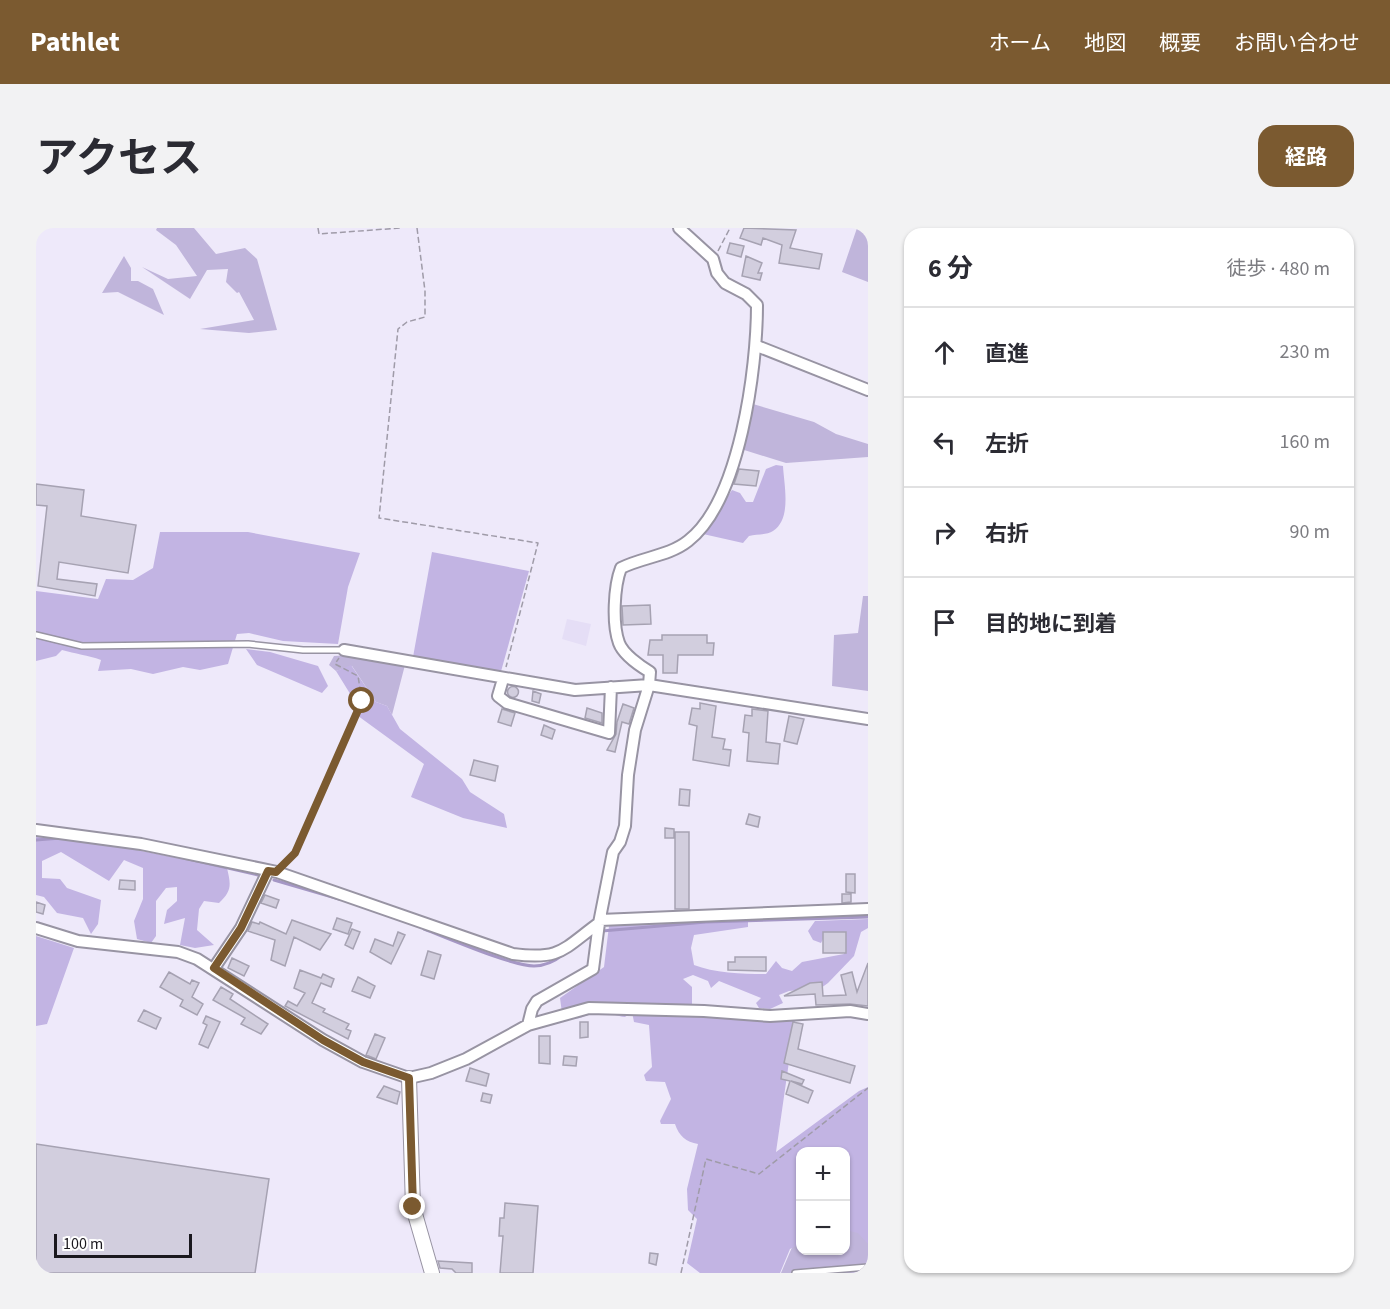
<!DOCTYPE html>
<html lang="ja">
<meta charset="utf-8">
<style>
body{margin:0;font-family:"Source Sans 3","Noto Sans JP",sans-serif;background:#f2f2f3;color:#2b2b33}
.controls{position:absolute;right:18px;bottom:18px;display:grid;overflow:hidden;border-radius:12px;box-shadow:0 2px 4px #0004}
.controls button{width:54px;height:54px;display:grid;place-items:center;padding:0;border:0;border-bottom:2px solid #e1e1e2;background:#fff;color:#2b2b33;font:30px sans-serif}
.scale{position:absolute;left:18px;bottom:15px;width:138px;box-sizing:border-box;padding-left:6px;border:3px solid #1a181e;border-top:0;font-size:16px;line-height:21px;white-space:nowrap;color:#1a181e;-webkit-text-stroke:4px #fff;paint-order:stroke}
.stop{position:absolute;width:18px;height:18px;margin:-14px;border:4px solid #7b5a30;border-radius:50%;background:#fff}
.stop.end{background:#7b5a30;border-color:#fff;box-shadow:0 2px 6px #0008}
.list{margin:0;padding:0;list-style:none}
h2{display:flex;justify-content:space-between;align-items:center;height:78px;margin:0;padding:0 24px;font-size:26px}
h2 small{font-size:20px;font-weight:400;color:#7c7c81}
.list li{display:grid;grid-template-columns:39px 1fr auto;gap:18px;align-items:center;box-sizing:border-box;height:90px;padding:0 24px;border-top:2px solid #e1e1e2}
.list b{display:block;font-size:22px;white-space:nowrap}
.list em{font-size:20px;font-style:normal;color:#7c7c81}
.icon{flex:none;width:33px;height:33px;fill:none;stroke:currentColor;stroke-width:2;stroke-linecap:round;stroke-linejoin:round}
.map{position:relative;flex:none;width:832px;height:1045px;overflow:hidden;border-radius:18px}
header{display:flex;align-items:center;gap:36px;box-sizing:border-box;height:84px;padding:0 30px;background:#7b5a30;color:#fff}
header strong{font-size:28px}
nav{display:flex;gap:33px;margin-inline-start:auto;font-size:21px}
.intro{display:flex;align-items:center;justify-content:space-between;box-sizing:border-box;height:144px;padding:0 36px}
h1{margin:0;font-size:42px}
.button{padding:15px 27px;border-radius:18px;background:#7b5a30;color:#fff;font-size:21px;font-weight:700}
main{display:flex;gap:36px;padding:0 36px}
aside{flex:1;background:#fff;border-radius:18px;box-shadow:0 2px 4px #0004}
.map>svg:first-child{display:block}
</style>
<header>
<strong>Pathlet</strong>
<nav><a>ホーム</a><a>地図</a><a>概要</a><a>お問い合わせ</a></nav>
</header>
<div class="intro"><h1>アクセス</h1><a class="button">経路</a></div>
<main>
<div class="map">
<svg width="832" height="1045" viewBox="0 0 832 1045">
<rect width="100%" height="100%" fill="#eee9fa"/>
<path fill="#e5def6" d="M531,391L555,396L550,418L526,411Z"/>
<path fill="#c0b5db" d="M121,0H158L180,26L209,20L221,31L241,102L213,105L164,101L218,92L203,64L201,65L190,54L192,41L171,42L154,71L106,39L132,51L161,48L140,17L120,2Z
M821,0H832V54L806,44Z
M88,28L95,40V53H102L117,61L128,87L82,64L66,65Z
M717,176L778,194L800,206L832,216V229L750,235L705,221Z
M827,368H832V463L796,458L798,407L822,405Z
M315,427L369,437L356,487L351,478L340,474L316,438L300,443L293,437L298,428Z
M832,997V1045H745L760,1010L764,1009V1022H810V1001Z"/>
<path fill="#c2b4e3" d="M740,237L747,238C748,257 756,291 737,303C731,307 721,306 713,308L707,315L667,306L696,262L704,265L710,274H717L730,241Z
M124,304H212L324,325L312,359L302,416L247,413L213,405L201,406L192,436L164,442L147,439L117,446L95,441L62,443L65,432C52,427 39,426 26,422L20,428L0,433V363L62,371L70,351L97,352L117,340Z
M396,324L493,343L464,447L377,429Z
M210,421L234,424L282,438L292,458L286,465L221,437Z
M315,437L340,474L351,478L364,501L426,551L434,564L468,586L471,600L427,590L375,569L388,536L318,485L321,477L300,443Z
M0,607L61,614L191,640C195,657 196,663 183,675L168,673L163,681L161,702L178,717L159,720L144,717L149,690L128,696L131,682L141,673V659L130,660L120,673V708L115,715L101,711L98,693L107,671V640L88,632L73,653L25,624L6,633V650L24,651L31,660L65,672L62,696L55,706L47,690L21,685L8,669L0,667Z
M832,691V700L825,704L818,728L792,755L785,760L753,763L743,767L747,775L734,781L723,780L720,775L725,770L683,753L675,760L672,753L657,747L647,751L656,759V779C689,793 723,794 759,792L740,924L823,863L832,859V1016L822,1005L810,1002V924H764V1016L754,1021L744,1045H664L651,1035L661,991L652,982L651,961L662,916C650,914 643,908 639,896H625L624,893L635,871L629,854L610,853L608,847L616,839L613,797L598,794L596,784L589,789C580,788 568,782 559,785C541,789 545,795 526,785L524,770L568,739L573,698L663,692L712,694V699L658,707L655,720L658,737C678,745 708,746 730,746L740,733L746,740L756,743L766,734L808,726V706L788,709L785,715L777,712L772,703L779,693Z
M0,708L38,720L11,796L0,798Z"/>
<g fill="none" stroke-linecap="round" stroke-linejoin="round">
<path stroke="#a597c5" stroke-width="3" d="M0,612L25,610
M135,627L222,647
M238,652L303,671
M388,701C412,710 476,738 498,738C510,738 519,733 528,726
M566,703L670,694L832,689"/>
</g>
<path fill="#d2cede" stroke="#a6a2b2" stroke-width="1.5" d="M708,0L760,2L754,20L786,26L783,41L743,35L746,17L727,10L725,17L704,10Z
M694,15L708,18L705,29L691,25Z
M710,28L726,35L722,45H726L724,52L706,48Z
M703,241L723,243L720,258L698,256Z
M0,256L48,262L45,288L100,297L92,345L23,334L21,351L61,356L59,368L2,358L11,278L0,277Z
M614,377L615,396L587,397L586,378Z
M626,407H671V415H678L677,427H642L641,445H627V427H612L614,412H626Z
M471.5 464a5.5 5.5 0 1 1 11 0a5.5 5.5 0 1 1-11 0Z
M497,463L505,466L503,475L496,473Z
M664,475L680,478L676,509L689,511L687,521L695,522L693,538L657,532L661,498L653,496L656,480L664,481Z
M587,476L598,480L593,496L586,494L579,524L571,522L580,506L581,494Z
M551,480L566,485V495L549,490Z
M466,481L479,485L475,498L462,494Z
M716,481L732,483L730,514L744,516L742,536L711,533L713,505L707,504L709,487L716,488Z
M753,488L768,491L761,516L748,513Z
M508,497L519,502L516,511L505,507Z
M438,532L462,538L459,553L434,547Z
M644,561L654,562L653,578L643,577Z
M713,586L724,589L722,599L710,596Z
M629,600L638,601V610H629Z
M639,604H653V681H639Z
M810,646H819V665L810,664Z
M84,652L99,653V662L83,661Z
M806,666H815V674L806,675Z
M229,667L243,672L240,680L225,675Z
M0,674L9,677L7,686L0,684Z
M301,690L316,695L312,706L297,701Z
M256,692L295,706L284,722L258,709L249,738L235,732L239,712L212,703L216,694L223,696L224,694L250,706Z
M316,701L324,704L317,721L309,717Z
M362,704L369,707L355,736L334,724L339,711L357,718Z
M787,704H810V725H787Z
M392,723L405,727L398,751L385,747Z
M699,729H730V743L692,742V734H699Z
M196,730L213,738L208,748L192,740Z
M832,735V778L814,776L780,777L779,766L748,768L774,755L786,754L787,768L810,767L805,747L816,744L821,764Z
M264,742L285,750L287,746L298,751L295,759L285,755L276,775L289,781L287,784L313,796L310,801L315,803L312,811L249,778L252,773L261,778L269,765L258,760Z
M133,744L154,756L156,752L163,755L156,769L167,776L161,787L144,778L147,772L124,759Z
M322,749L339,758L334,770L316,763Z
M185,759L197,766L194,771L232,796L225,806L205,796L209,790L177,772Z
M108,782L125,790L120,801L102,793Z
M170,788L184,794L172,820L163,816L171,797L167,795Z
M544,794H552V809L544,810Z
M757,794L767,796L762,821L819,838L814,855L748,835Z
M339,806L349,810L340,831L330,827Z
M503,808H514V836L503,835Z
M528,828L541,829L540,838L527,837Z
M434,840L453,846L450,858L430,853Z
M746,843L768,852L766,856L755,853L777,863L772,875L750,866L754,853L745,851Z
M348,858L364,864L361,876L341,869Z
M447,865L456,867L454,875L445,873Z
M0,916L233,951L219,1045H0Z
M469,975L502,978L497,1045H464L467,1008H463L464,990H468Z
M614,1025L622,1026L620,1037L613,1035Z
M402,1033L436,1035V1045H420L416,1041L404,1040Z"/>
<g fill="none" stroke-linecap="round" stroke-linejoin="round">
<defs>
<path id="lane" d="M0,407L46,418L212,416L267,422H308
M759,1045L832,1039"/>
<path id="street" d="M721,118L832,162
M308,422L539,462L613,457L832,491
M467,451L462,468L471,475L573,505L575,459
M0,602L105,616L241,644L477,726C525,732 526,722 563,695L577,624L584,614L589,598L592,547L599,502L613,457L614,444C604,438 587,426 583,415C576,396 578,358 585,340C607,329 633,328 652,313C704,273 721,140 721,77L710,66L689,55L681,45L677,31L643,0
M564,692L832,681
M0,700L42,713L142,724L161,731L287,812L327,834L373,850L395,845L430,831L492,797L553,780L668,783L734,788L814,783L832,786
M178,740L205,700L232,643
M492,797L496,781L501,773L557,741L563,695"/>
<path id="secondary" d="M373,850L377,979L396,1045"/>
</defs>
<use href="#lane" stroke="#9894a3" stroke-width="8"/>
<use href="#street" stroke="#9894a3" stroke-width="14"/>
<use href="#secondary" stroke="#9894a3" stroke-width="16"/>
<path stroke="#9f9ba8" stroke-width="1.5" stroke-dasharray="6 3" stroke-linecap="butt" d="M282,0L283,6L364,0
M381,0L389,63V89L371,94L362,101L343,290L502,315L470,439
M682,23L694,0
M249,635L259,625L326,473L322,448L299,436L303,430
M645,1045L670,931L723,946L832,860"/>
<use href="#lane" stroke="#fff" stroke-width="5"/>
<use href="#street" stroke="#fff" stroke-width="10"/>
<use href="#secondary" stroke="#fff" stroke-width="14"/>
</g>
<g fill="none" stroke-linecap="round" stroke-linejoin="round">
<path stroke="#7b5a30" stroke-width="8" d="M326,473L259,625L240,644L232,643L205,700L178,740L287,812L327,834L373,850L377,979"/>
</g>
</svg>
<div class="controls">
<button>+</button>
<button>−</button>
</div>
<div class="scale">100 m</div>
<div class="stop" style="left:326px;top:473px"></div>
<div class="stop end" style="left:377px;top:979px"></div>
</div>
<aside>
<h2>6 分<small>徒歩 · 480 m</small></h2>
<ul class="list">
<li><svg class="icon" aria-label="ahead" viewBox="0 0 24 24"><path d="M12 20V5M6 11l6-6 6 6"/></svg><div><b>直進</b></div><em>230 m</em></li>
<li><svg class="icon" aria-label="left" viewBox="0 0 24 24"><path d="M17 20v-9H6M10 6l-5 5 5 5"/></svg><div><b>左折</b></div><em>160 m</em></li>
<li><svg class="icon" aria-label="right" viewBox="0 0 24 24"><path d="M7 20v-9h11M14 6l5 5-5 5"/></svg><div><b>右折</b></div><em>90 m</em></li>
<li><svg class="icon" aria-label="arrive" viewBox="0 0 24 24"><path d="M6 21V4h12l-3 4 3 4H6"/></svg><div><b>目的地に到着</b></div></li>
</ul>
</aside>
</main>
